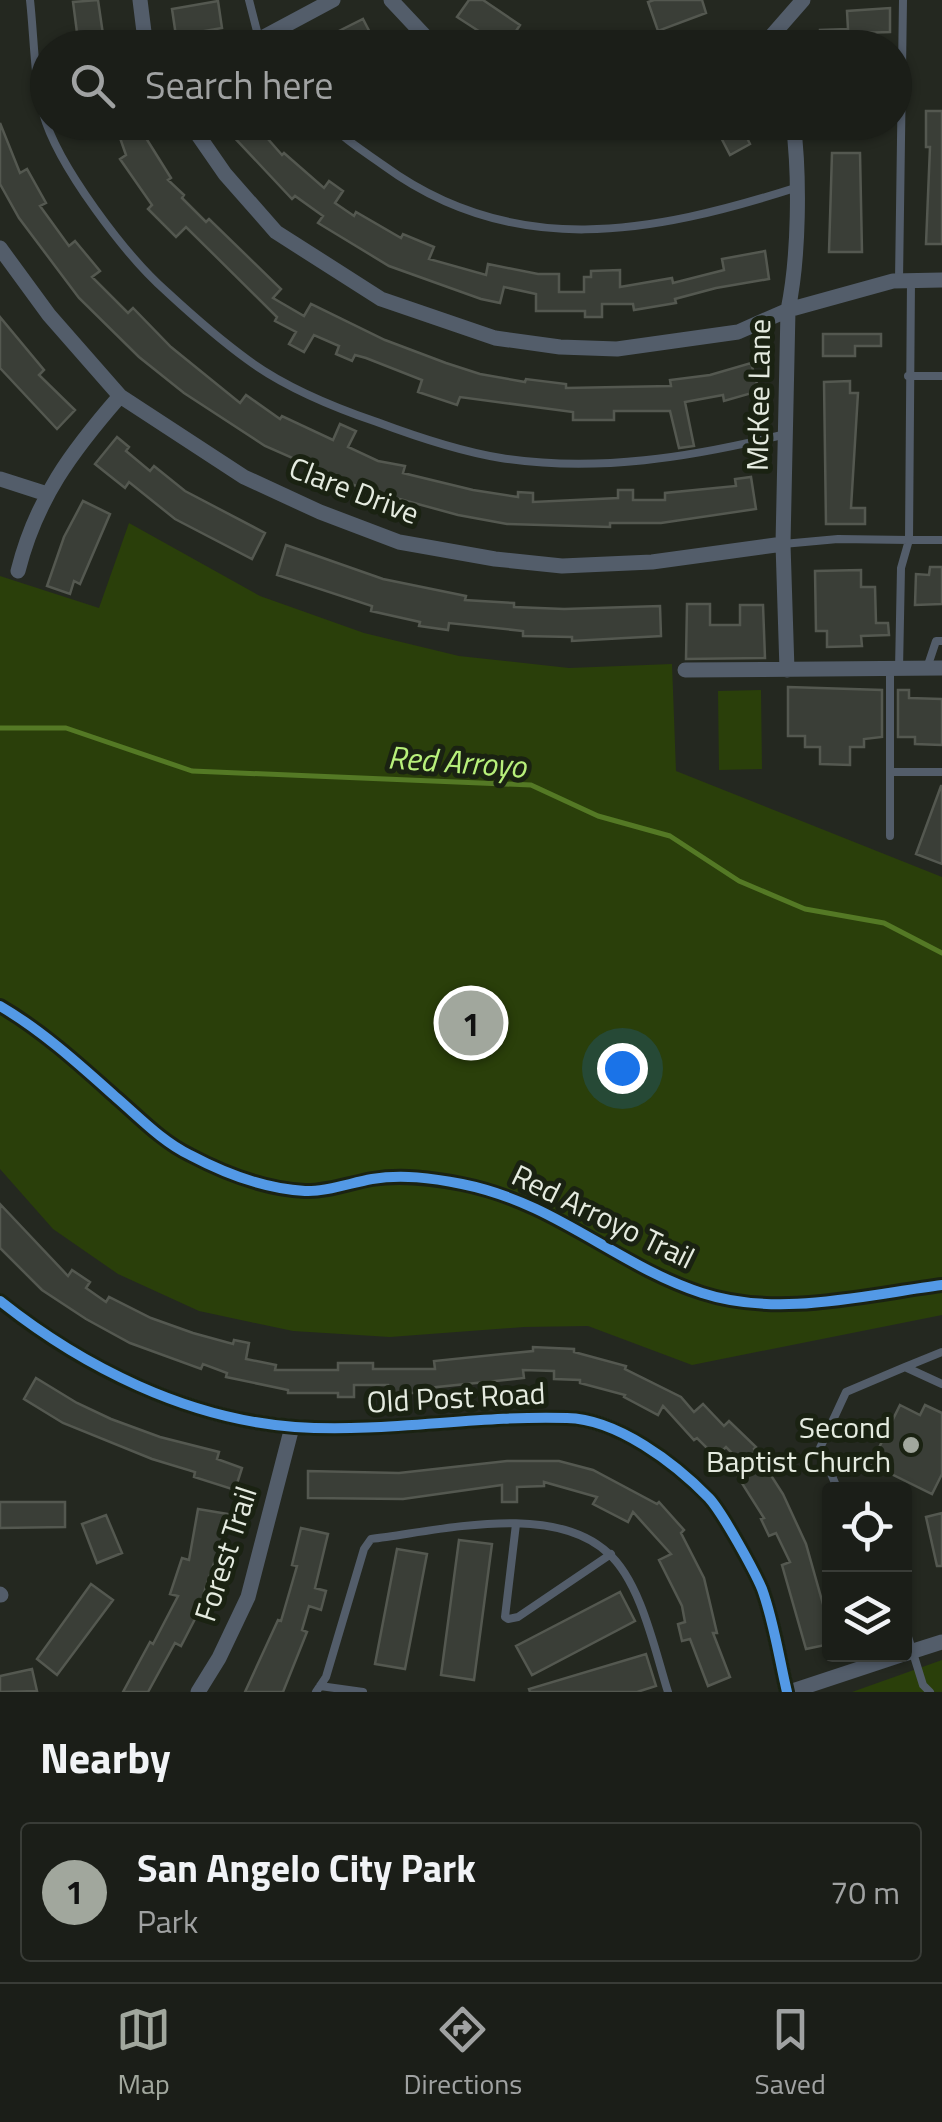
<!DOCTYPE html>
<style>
body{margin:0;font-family:"Titillium Web",sans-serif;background:#282b25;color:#f1f3f6}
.controls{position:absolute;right:30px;bottom:30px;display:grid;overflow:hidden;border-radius:10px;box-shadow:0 2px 8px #0004}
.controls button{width:90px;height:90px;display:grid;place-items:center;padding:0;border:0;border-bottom:2px solid #393c37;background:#1b1e18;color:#f1f3f6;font:50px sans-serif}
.you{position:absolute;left:622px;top:1068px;width:35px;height:35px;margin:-25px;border:8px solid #fff;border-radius:50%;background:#1a73e8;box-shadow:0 0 0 15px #1a73e833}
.badge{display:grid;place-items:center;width:65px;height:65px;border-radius:50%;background:#a1a79d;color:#111;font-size:32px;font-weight:700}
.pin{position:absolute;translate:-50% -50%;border:5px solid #fff;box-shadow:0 2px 10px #0006}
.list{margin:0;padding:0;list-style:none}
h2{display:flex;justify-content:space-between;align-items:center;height:130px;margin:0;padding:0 40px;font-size:42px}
h2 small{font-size:32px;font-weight:400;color:#a0a2a2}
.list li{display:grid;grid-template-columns:65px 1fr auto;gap:30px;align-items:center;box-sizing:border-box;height:140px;margin:0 20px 20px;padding:0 20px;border:2px solid #393c37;border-radius:10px}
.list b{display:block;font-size:38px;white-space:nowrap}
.list p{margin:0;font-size:32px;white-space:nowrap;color:#a0a2a2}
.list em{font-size:32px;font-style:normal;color:#a0a2a2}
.icon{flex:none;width:55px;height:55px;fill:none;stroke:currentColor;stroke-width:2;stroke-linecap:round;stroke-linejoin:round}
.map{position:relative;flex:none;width:942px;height:1692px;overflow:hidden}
.search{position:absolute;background:#1b1e18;box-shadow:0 2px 8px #0004;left:30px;right:30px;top:30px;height:110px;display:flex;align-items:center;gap:25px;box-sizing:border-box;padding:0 35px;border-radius:55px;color:#a0a2a2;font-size:38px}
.sheet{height:290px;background:#1b1e18}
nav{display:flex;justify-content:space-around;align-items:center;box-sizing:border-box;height:140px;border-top:2px solid #393c37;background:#1b1e18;font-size:28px;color:#a0a2a2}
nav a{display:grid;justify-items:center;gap:5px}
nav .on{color:#a1a79d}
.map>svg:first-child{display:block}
</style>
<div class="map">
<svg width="942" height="1692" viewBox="0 0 942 1692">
<rect width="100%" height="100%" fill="#242820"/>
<path fill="#2a3f0a" d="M129,523L260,596L364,633L459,656L569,668L672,664L676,771L942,877V1315L692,1365L588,1326L524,1327L390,1337L293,1331L199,1311L118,1274L53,1229L0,1169V576L99,608Z
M761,690L762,769L719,770L718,691Z
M942,1660V1692H852Z"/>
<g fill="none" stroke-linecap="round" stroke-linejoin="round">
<path stroke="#547925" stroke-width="5" d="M0,728H66L192,771L531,785L598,816L670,836L739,881L805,909L884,923L942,953"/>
</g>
<path fill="#3a3e37" stroke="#545850" stroke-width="2.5" d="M98,0L105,48H79L73,2Z
M469,0H483L520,25L505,48L457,17Z
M654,0H702L706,13L658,31L648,2Z
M218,1L222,28L176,36L172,9Z
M890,8V32L860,33L861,48H820V30L848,29L847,11Z
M363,19L378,48H333L327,37Z
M926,111H942V244H926L930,147H926Z
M109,122H136L171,178L168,180L184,195L182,198L206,222L209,219L281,289L273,298L304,316L311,304L385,340L446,363L480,374L525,382L526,379L566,384V388L671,386L670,380L710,375L751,363L759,391L724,401L723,395L685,402L694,446L679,448L670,411H614V420H573V412L460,397L457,405L418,392L422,380L366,358L355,355L352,361L336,354L339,346L314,335L304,352L289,344L296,332L275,321L277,317L186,227L176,237L148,209L152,205L120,159L126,155L119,135L114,137Z
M242,122H253L282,155L284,153L324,188L329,181L343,191L335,203L354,216L356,212L401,238L403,234L434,247L429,259L486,275L488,264L538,274H559V292H584V277H591V271L620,270V287L672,278L673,283L724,270L722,259L765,251L769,279L716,288L675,299L676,303L634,310L633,304H602V317H585V311H536V294L504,287L500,303L481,299L389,266L318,223L323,216L295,196L292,199L230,133Z
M713,122H739L750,144L730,155Z
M0,123L20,173L27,169L46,203L40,206L69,246L75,241L100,271L92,277L128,313L133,308L171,347L240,403L246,395L280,419L282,416L333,440L340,424L356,431L348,447L378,461L405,466L403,473L473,490L518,497V492L533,493V502L618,498V490H633V500H665V493L736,486L735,479L751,477L756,509L661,523H610V527L507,524L458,515L363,489L265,446L184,393L139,357L79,298L19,218L0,184Z
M832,153H860L862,252H829Z
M0,317L44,370L39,375L75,410L57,429L0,368Z
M823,334H881V346H855V356H823Z
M850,381V393H858L851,508H865V524H826L824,382Z
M117,437L129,447L126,451L150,471L154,466L185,491L265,533L252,559L175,519L129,482L125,488L95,464Z
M83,501L110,514L80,584L74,581L70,594L47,586L64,537Z
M286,545L383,579L466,596L465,600L514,603V607L564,609L660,606L661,636L572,641V637L523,636V631L449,623L448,630L419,626L420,622L371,611L372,606L277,575Z
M930,567H942V604L915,605L916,574L929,575Z
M861,570V587H875L876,623H888L889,635L861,636L862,646L827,647V631H816L815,571Z
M687,604H710V625H740V605H763L765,658L686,659Z
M788,687L882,690V737L864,739V747H850V765L820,764V747H805V736H788Z
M898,690H909V698L942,699V745L915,744V737H898Z
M941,786H942V864L916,854Z
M0,1204L68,1276L72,1270L90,1282L86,1288L106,1302L109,1297L151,1318L193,1333L233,1344L234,1340L249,1343L246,1359L276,1365L275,1370H338V1363H373V1369H435L434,1361L533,1351V1347L574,1349V1352L626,1366L625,1369L681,1397L694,1412L703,1404L724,1426L729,1421L756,1447L754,1449L783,1494L806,1544L830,1629V1644L806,1649L782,1565L790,1562L776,1533L769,1536L761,1519L764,1518L738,1477L749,1470L726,1447L716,1457L697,1438L694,1440L663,1406L658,1415L624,1397L625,1395L580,1383V1380L554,1379V1371L523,1370L524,1378L428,1388V1393H388V1385H354V1397H338V1393H288V1390L226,1377L227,1373L203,1364L201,1369L130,1343L86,1319L42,1290L0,1248Z
M36,1378L77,1403L111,1419L160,1437L219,1452L217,1459L242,1468L235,1490L194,1477L195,1472L152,1459L63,1423L24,1399Z
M900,1405L920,1415L925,1405L942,1413V1474L932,1494L871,1464Z
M507,1461H559L593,1470L657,1504L659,1502L684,1530L681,1533L704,1578L717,1633H713L730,1677L708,1686L690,1639L682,1641L678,1624L685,1622L682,1606L659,1560L671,1554L633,1512L628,1522L593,1504L597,1497L544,1482V1486L517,1487V1502H502V1485L403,1499L308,1498V1471L399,1473Z
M0,1502H65V1527L0,1528Z
M198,1509L228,1514L220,1557H216L196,1617L181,1646L175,1643L148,1692H123L150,1642L153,1644L178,1596L170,1594L182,1558L189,1560Z
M942,1513V1566H937L926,1517Z
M106,1515L122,1553L97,1563L82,1524Z
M301,1528L328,1534L315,1588L326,1591L321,1610L309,1606L302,1630L307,1632L283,1692H245L278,1620L281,1621L297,1566L292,1565Z
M459,1540L492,1544L474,1680L441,1675Z
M397,1549L427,1554L405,1669L375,1664Z
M91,1584L113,1600L57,1675L37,1659Z
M620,1592L635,1621L532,1675L516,1646Z
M646,1654L656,1686L637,1692H530L529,1689Z
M32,1669L37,1691L0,1692V1676Z"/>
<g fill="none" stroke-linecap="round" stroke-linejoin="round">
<path stroke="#535d6a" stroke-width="8" d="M30,0C34,36 34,77 43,113C57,165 126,256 167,292C193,316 219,339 248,360C286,388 333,407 377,422C417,437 458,451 501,458C596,473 693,457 786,434
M249,0L259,39L265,48
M329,122C343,139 365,152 383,165C514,261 653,233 795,188
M899,280L903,0
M908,376H942
M783,544L838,539L909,540L911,280
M927,668L936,641H942
M890,669V836
M899,669L901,568L909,540H942
M890,772H942
M942,1352L905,1367L942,1384
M838,1490L820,1448L846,1392L905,1367
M516,1524L505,1617L508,1619L518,1617L611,1554
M904,1624L923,1685L930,1692
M320,1686L363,1692
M316,1692L326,1677L364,1549L371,1539C439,1531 552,1501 608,1553C641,1582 655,1651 668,1692"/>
<path stroke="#535d6a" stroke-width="15" d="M140,0L146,48
M391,0L436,48
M243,48L333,0
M761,48L803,0
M189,122L225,174L276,232L381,299L495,338L560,347L617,349L738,332L788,310L893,281L942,280
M0,248L49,315L120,396L244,477L320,512L399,542L495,559L562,566L652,562L783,544
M0,479L47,494
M18,571C36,499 72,451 120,396
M685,670L942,668
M787,670L783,544L788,310C799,257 800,176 793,122
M0,1301C83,1367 187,1419 295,1427C386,1433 476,1415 567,1418C617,1419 675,1463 709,1498C722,1512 754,1570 762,1589C774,1622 779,1658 787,1692
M0,1594L1,1595
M904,1654L942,1642
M198,1692L219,1658L248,1597L292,1427
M789,1692L904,1654"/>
<defs>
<path id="cycleway" d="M0,1006C43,1031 81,1066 118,1099C141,1119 163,1142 190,1155C224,1173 266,1189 305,1191C326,1192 350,1183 372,1179C402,1174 432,1178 462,1184C557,1203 616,1265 702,1293C778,1318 865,1295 942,1285
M0,1301C83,1367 187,1419 295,1427C386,1433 476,1415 567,1418C617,1419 675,1463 709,1498C722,1512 754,1570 762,1589C774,1622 779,1658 787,1692"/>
</defs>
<use href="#cycleway" stroke="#1a2212" stroke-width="16"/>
<use href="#cycleway" stroke="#5399e6" stroke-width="10"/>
</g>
<circle fill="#a1a79d" stroke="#1a2212" stroke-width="4" cx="911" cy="1445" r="10"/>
<g text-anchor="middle" stroke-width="10" stroke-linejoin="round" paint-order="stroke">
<g font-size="30" fill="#e5ebe0" stroke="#1a2212">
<text transform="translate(759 395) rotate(-89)" y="10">McKee Lane</text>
<text transform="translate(354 491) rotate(21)" y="10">Clare Drive</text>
<text transform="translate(603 1217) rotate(26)" y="10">Red Arroyo Trail</text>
<text transform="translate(456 1398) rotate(-3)" y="10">Old Post Road</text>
<text transform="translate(226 1554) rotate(-72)" y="10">Forest Trail</text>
</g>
<g font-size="30" fill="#e5ebe0" stroke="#1a2212" text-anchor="end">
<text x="891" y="1438">Second<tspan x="891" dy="34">Baptist Church</tspan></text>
</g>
<g font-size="32" font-style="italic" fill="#b8f07b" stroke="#1a2212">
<text transform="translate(457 762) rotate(4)" y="11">Red Arroyo</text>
</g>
</g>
</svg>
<div class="controls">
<button><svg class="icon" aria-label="locate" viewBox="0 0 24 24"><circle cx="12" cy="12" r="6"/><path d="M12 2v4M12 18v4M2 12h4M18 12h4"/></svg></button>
<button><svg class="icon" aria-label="layers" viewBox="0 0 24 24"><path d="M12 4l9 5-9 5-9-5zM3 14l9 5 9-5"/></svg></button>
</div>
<div class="you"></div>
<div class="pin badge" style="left:471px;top:1023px">1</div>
<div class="search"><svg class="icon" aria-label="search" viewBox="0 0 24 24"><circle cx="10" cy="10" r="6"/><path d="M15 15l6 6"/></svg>Search here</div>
</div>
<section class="sheet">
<h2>Nearby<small></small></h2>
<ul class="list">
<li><span class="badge">1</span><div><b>San Angelo City Park</b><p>Park</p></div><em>70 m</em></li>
</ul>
</section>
<nav>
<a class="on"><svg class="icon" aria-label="map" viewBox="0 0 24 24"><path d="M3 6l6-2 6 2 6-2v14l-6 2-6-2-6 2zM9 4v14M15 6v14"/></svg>Map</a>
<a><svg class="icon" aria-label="directions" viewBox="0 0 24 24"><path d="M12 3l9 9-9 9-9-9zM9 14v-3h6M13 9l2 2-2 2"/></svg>Directions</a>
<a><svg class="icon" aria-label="saved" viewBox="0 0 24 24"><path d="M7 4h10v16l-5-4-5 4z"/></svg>Saved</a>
</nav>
